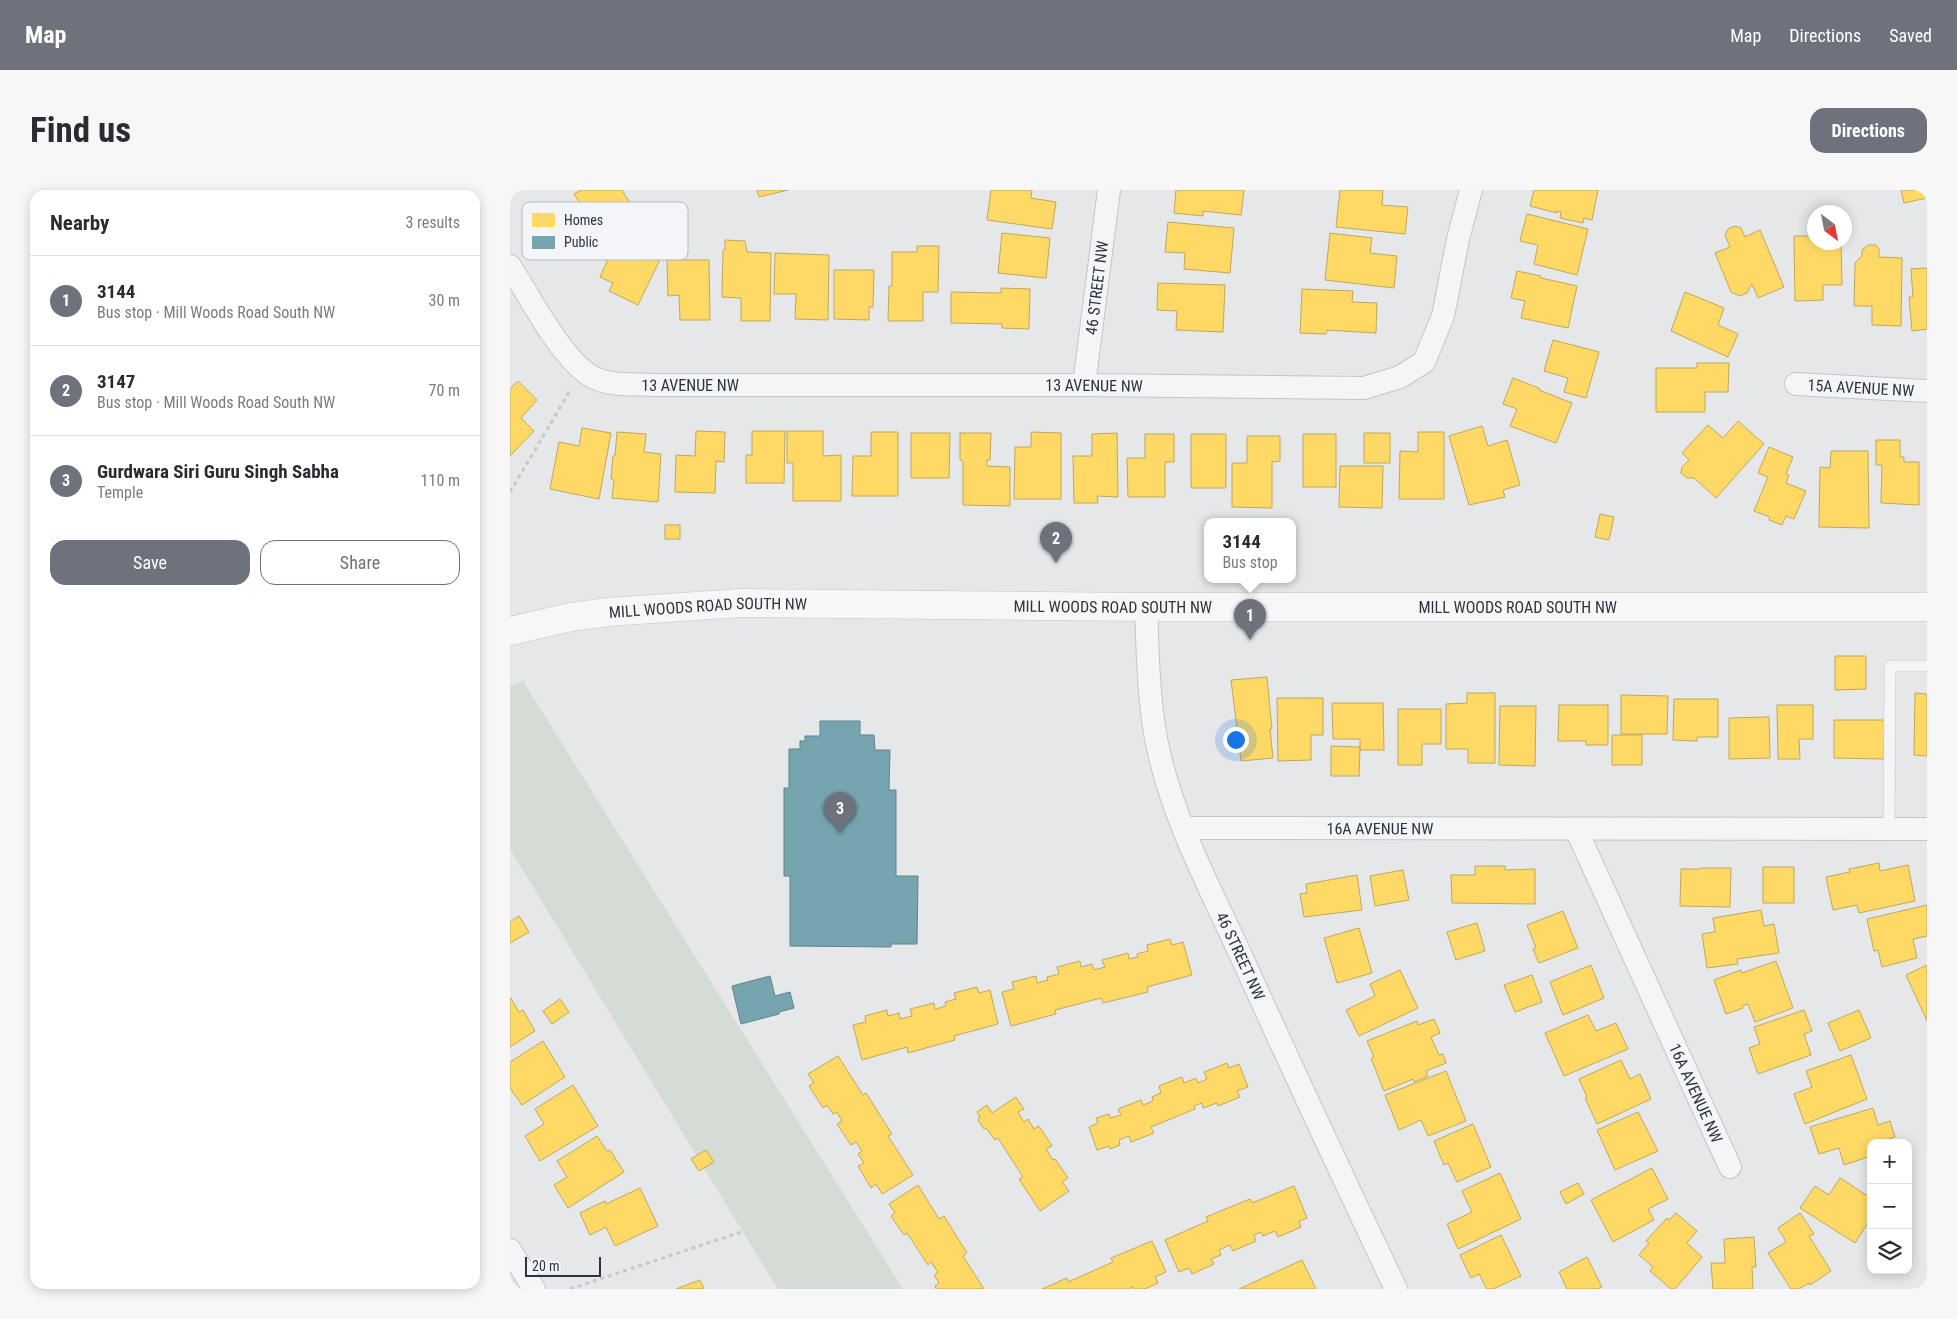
<!DOCTYPE html>
<meta charset="utf-8">
<style>
body{margin:0;font-family:"Roboto Condensed",sans-serif;background:#f7f7f7;color:#2b2b33}
.controls{position:absolute;right:15px;bottom:15px;display:grid;overflow:hidden;border-radius:10px;box-shadow:0 2px 12px #0003}
.controls button{width:45px;height:45px;display:grid;place-items:center;padding:0;border:0;border-bottom:1px solid #e1e1e2;background:#fff;color:#2b2b33;font:25px sans-serif}
.compass{position:absolute;left:1297px;top:15px;width:45px;height:45px;border-radius:50%;background:#fff;box-shadow:0 2px 12px #0003;rotate:148deg}
.scale{position:absolute;left:15px;bottom:12px;width:76px;box-sizing:border-box;padding-left:5px;border:2px solid #2d3341;border-top:0;font-size:14px;line-height:18px;white-space:nowrap;color:#2d3341;-webkit-text-stroke:4px #f3f5f8;paint-order:stroke}
.you{position:absolute;left:725px;top:549px;width:18px;height:18px;margin:-12px;border:4px solid #fff;border-radius:50%;background:#1a73e8;box-shadow:0 0 0 8px #1a73e833}
.badge{display:grid;place-items:center;width:32px;height:32px;border-radius:50%;background:#6d727c;color:#fff;font-size:16px;font-weight:700}
.pin{position:absolute;translate:-50% -41px;filter:drop-shadow(0 1px 2px #0008)}
.pin::after{content:'';position:absolute;top:26px;width:18px;height:15px;background:inherit;clip-path:polygon(0 0,100% 0,50% 100%)}
.popup{position:absolute;left:694px;top:328px;width:92px;height:65px;box-sizing:border-box;display:grid;place-content:center;border-radius:10px;background:#fff;filter:drop-shadow(0 1px 4px #0005);font-size:16px;white-space:nowrap;color:#7c7c81}
.popup b{font-size:19px;color:#2b2b33}
.popup::after{content:'';position:absolute;left:50%;top:100%;margin-left:-10px;border:10px solid transparent;border-top-color:#fff}
.list{margin:0;padding:0;list-style:none}
h2{display:flex;justify-content:space-between;align-items:center;height:65px;margin:0;padding:0 20px;font-size:21px}
h2 small{font-size:16px;font-weight:400;color:#7c7c81}
.list li{display:grid;grid-template-columns:32px 1fr auto;gap:15px;align-items:center;box-sizing:border-box;height:90px;padding:0 20px;border-top:1px solid #e1e1e2}
.list b{display:block;font-size:19px;white-space:nowrap}
.list p{margin:0;font-size:16px;white-space:nowrap;color:#7c7c81}
.list em{font-size:16px;font-style:normal;color:#7c7c81}
.actions{display:flex;gap:10px;padding:15px 20px}
.actions a{flex:1;padding:11px 0;border:1px solid #6d727c;border-radius:15px;text-align:center;font-size:18px;color:#6d727c}
.actions .main{background:#6d727c;color:#fff}
.icon{flex:none;width:28px;height:28px;fill:none;stroke:currentColor;stroke-width:2;stroke-linecap:round;stroke-linejoin:round}
.map{position:relative;flex:none;width:1417px;height:1099px;overflow:hidden;border-radius:15px}
header{display:flex;align-items:center;gap:30px;box-sizing:border-box;height:70px;padding:0 25px;background:#6d727c;color:#fff}
header strong{font-size:24px}
nav{display:flex;gap:28px;margin-inline-start:auto;font-size:18px}
.intro{display:flex;align-items:center;justify-content:space-between;box-sizing:border-box;height:120px;padding:0 30px}
h1{margin:0;font-size:35px}
.button{padding:12px 22px;border-radius:15px;background:#6d727c;color:#fff;font-size:18px;font-weight:700}
main{display:flex;gap:30px;padding:0 30px}
aside{flex:1;background:#fff;border-radius:15px;box-shadow:0 2px 12px #0003}
.map>svg:first-child{display:block}
</style>
<header>
<strong>Map</strong>
<nav><a>Map</a><a>Directions</a><a>Saved</a></nav>
</header>
<div class="intro"><h1>Find us</h1><a class="button">Directions</a></div>
<main>
<aside>
<h2>Nearby<small>3 results</small></h2>
<ul class="list">
<li><span class="badge">1</span><div><b>3144</b><p>Bus stop · Mill Woods Road South NW</p></div><em>30 m</em></li>
<li><span class="badge">2</span><div><b>3147</b><p>Bus stop · Mill Woods Road South NW</p></div><em>70 m</em></li>
<li><span class="badge">3</span><div><b>Gurdwara Siri Guru Singh Sabha</b><p>Temple</p></div><em>110 m</em></li>
</ul>
<div class="actions"><a class="main">Save</a><a>Share</a></div>
</aside>
<div class="map">
<svg width="1417" height="1099" viewBox="0 0 1417 1099">
<rect width="100%" height="100%" fill="#e5e7e9"/>
<path fill="#d5dcd6" d="M13,491L393,1099H268L242,1057L0,659V496Z"/>
<path fill="#ffd966" stroke="#c0a75b" d="M71,0H112L126,23L97,41L101,47L76,63L61,39L79,27L64,4Z
M247,0H278L249,7Z
M481,0H522L521,8L546,12L542,39L477,30Z
M666,0H734L731,25L693,21V26L664,23Z
M830,0H873L872,15L898,17L895,44L826,37Z
M1024,0H1088L1082,30L1074,28L1073,33L1050,28L1051,22L1047,21V23L1020,16Z
M1391,0H1417V8L1394,13Z
M1017,24L1078,39L1067,85L1024,74L1028,55L1010,51Z
M658,32L724,38L720,83L674,79L675,63L655,62Z
M1225,36L1231,38L1235,47L1250,40L1274,97L1248,108L1242,94L1237,103L1230,106L1221,102L1205,63L1220,57L1215,45L1218,39Z
M492,43L540,48L536,88L488,83Z
M820,43L862,48L860,63L887,66L884,98L815,90Z
M110,44L126,52L128,49L154,61L128,115L99,101L103,93L90,87Z
M1284,46H1304V52H1331L1332,95H1313V110L1285,111Z
M215,50L235,51L237,62L261,63L260,131H231V108L212,107L213,60H215Z
M1358,55H1366L1369,59V67L1392,68L1391,136L1362,135V116H1344L1345,73L1352,66V60Z
M407,56H429L428,102H413V131H378L379,96H382V62H407Z
M265,63L319,65L318,130L285,129L286,104H264Z
M157,70H199L200,130H170L169,105L158,106Z
M1417,78V139L1402,141L1399,107H1403L1401,79Z
M324,80H364L363,117H359V130L324,129Z
M1007,81L1031,86V88L1067,96L1058,138L1011,128L1015,111L1001,108Z
M648,93L715,95L713,142L666,140L667,121L647,120Z
M491,98L520,99L519,139L492,138V134L441,133V102L491,103Z
M792,99L843,101L842,112L867,113L866,143L817,140L816,144L790,143Z
M1175,102L1214,118L1208,135L1228,144L1218,167L1161,141Z
M1043,150L1089,162L1076,208L1054,202L1058,188L1034,181Z
M1187,173H1219L1218,202H1195V222H1146V178H1187Z
M1003,188L1029,198V200L1062,213L1046,253L1000,236L1007,219L993,214Z
M8,191L27,210L11,228L24,241L0,266V199Z
M1228,231L1254,254L1206,308L1184,288H1177L1171,283L1172,277L1179,270L1172,263L1198,235L1213,248Z
M972,236L978,256L997,250L1010,295L993,300L995,307L959,315L939,246Z
M72,238L101,243L89,309L40,299L49,252L69,256Z
M186,241L215,242L214,272L206,271L205,303L165,302L166,265L185,266Z
M242,241H275L274,293H236V265H242Z
M277,241H313V266L331,265V311H283V273H277Z
M107,242L136,244L134,262L151,264L148,312L102,308L104,290L101,289L103,266H105Z
M361,242H388V306H342L343,266H361Z
M521,242L551,243V309H504L505,257H521Z
M908,242H934V309H889L890,261L908,262Z
M401,243H440L439,288H401Z
M450,243H481L480,270H477V276L500,277V316L453,315V271L450,270Z
M607,243L608,307L587,306L588,313H564L563,266H582V244Z
M854,243H880V273H854Z
M635,244H664V272H655V307H618L617,268H635Z
M681,244H716V298H681Z
M793,244H826V297H793Z
M737,246H770V271L762,272V318L722,317V273H737Z
M1366,250H1390V267H1394V272H1409V315L1371,313L1372,275H1366Z
M1259,257L1283,267L1276,284L1279,285L1276,293L1296,301L1284,329L1276,326L1272,335L1259,330L1260,327L1244,321L1258,287L1248,283Z
M1321,261H1358L1359,338L1309,337L1310,277L1320,278Z
M830,276H873L872,318L829,317Z
M1090,324L1104,327L1099,350L1085,347Z
M155,335H170V349H155Z
M1325,466H1356V499L1325,500Z
M757,487L762,539H760L763,568L731,571L721,490Z
M957,503H985V573H958V559H936V514L957,513Z
M1405,503L1417,504V566L1404,565Z
M1111,505L1158,506L1157,544H1111Z
M767,508H813V545H801V570L768,571Z
M1164,509H1208V547H1187V551L1163,550Z
M822,513H873L874,560H850V549H823Z
M1049,515H1098V555H1076V551H1048Z
M1267,515H1303V549H1289L1290,569H1268Z
M990,516H1026L1025,576L989,575Z
M888,519H931V554H912V575H888Z
M1259,527L1260,568L1219,569V528Z
M1324,530H1375L1374,569L1324,568Z
M1102,545H1132V575H1102Z
M821,556L850,557L849,586H821Z
M1369,673L1370,681L1398,675L1405,711L1349,723L1347,715L1323,720L1316,687L1340,682L1339,679Z
M965,676H995V680L1025,679V714L942,713L941,685H965Z
M1253,677H1284V713H1253Z
M1191,678H1221L1220,717L1170,716L1171,679H1191Z
M893,680L899,710L865,716L860,686Z
M847,685L852,720L794,727L790,704L797,703L796,694Z
M1417,715V746L1403,749L1407,768L1372,777L1368,760L1364,761L1357,729Z
M1251,720L1254,736L1264,734L1269,763L1227,769L1228,774L1197,778L1192,744L1205,742L1203,728Z
M1053,721L1068,758L1029,773L1023,759L1026,758L1017,735Z
M9,726L19,742L0,753V732Z
M967,733L975,761L946,770L937,742Z
M849,738L862,783L827,793L814,748Z
M660,749L662,755L673,752L682,785L637,797L638,802L593,813L591,808L545,820L546,824L501,836L492,802L504,799L502,792L526,786L527,793L538,790L537,787L549,784L547,777L570,771L571,777L582,774L584,780L595,777L592,770L618,763L619,769L628,767L627,764L638,761L637,755Z
M1266,771L1283,818L1245,832L1238,814L1232,816L1233,818L1216,824L1204,790L1231,780L1232,783Z
M1081,775L1094,808L1053,825L1040,792Z
M1417,775V831L1396,785Z
M890,780L908,818L849,846L836,820L865,806L860,794Z
M1022,785L1032,812L1005,822L994,795Z
M467,797L469,803L480,800L488,834L444,846L445,850L398,863L397,857L352,870L343,835L356,832L355,826L377,820L378,826L389,823L390,829L402,826L400,819L424,813L425,819L436,816L435,812L446,809L444,803Z
M0,807L9,822L13,820L25,841L0,857Z
M50,809L59,822L42,834L33,821Z
M1294,820L1302,841L1294,844L1301,865L1248,884L1239,858L1250,854L1244,837Z
M1349,820L1361,848L1330,861L1318,833Z
M1078,825L1086,841L1106,833L1118,859L1054,886L1035,843Z
M924,829L930,843L921,847L929,865L933,864L936,873L916,881L918,886L904,892L903,889L874,901L861,868L864,867L857,851L907,831L908,835Z
M33,851L55,887L12,915L0,898V872Z
M1341,865L1357,909L1295,934L1284,904L1302,897L1296,881Z
M328,866L353,905L356,903L382,944L378,946L403,985L372,1004L366,994L361,998L348,976L354,973L348,964L352,961L346,952L341,955L327,934L332,931L327,922L323,924L317,915L313,918L299,896L304,893L298,884Z
M1111,870L1120,889L1130,884L1141,909L1087,934L1075,908L1077,907L1069,889Z
M717,873L719,878L729,874L738,897L727,901L730,907L708,916L707,913L693,918L692,913L684,916L685,919L641,937L644,943L621,952L619,946L609,950L610,955L600,959L599,956L587,960L579,937L588,933L586,928L599,924L600,928L611,925L608,919L631,910L633,915L643,911L642,907L651,903L649,896L672,887L674,893L686,888L688,893L697,889L694,882Z
M936,881L956,931L918,946L911,930L889,940L875,905Z
M63,895L88,936L30,971L15,946L34,934L25,919Z
M506,907L514,919L508,922L514,932L518,929L524,939L529,936L542,956L536,959L543,970L545,969L558,988L552,992L559,1001L530,1021L509,989L513,987L488,948L485,950L476,938L474,939L468,930L470,927L467,922L477,915L482,923Z
M1363,918L1368,935L1380,931L1385,947L1376,950L1377,953H1361V966L1334,975L1329,958L1309,964L1300,937Z
M1128,922L1148,961L1105,980L1087,940Z
M963,934L981,977L947,992L938,973L934,975L924,951Z
M87,946L97,961L100,960L114,982L58,1018L44,995L57,987L47,971Z
M196,960L204,972L189,981L181,969Z
M1142,978L1158,1009L1138,1019L1144,1030L1103,1052L1081,1010Z
M990,983L1011,1029L948,1059L937,1034L962,1022L952,1001Z
M1330,988L1361,1008V1028L1345,1053L1290,1018L1305,996L1319,1005Z
M1068,993L1074,1004L1056,1014L1050,1002Z
M408,995L429,1029L434,1026L457,1063L453,1066L474,1099H426L425,1096L429,1093L424,1085L428,1082L421,1072L418,1075L397,1043L394,1045L381,1026L385,1023L379,1014Z
M784,996L797,1028L789,1031L791,1037L768,1047L765,1041L753,1046L751,1042L744,1045L746,1051L723,1061L720,1055L709,1060L711,1065L701,1069L704,1074L682,1084L679,1078L669,1082L655,1050L698,1031L696,1027L740,1009L742,1013Z
M130,998L148,1036L105,1056L96,1037L80,1045L70,1023L95,1011L96,1014Z
M1166,1023L1187,1041L1177,1053L1192,1067L1165,1099H1161L1140,1081L1143,1077L1129,1065L1139,1053L1136,1051L1157,1028L1159,1030Z
M1290,1023L1304,1044L1299,1046L1321,1081L1300,1095L1299,1093L1289,1099H1281L1258,1063L1276,1052L1268,1038Z
M991,1045L1011,1086L983,1099H977L969,1084L961,1088L950,1065Z
M1244,1047L1246,1077H1242L1243,1099H1203L1201,1073H1215L1214,1049Z
M642,1051L656,1082L645,1087L648,1093L635,1099H624L623,1097L619,1099H532L557,1088L558,1092L603,1072L601,1068Z
M1077,1067L1092,1097L1087,1099H1057L1049,1082Z
M792,1070L806,1099H729Z
M190,1090L194,1099H166Z"/>
<path fill="#76a5af" stroke="#60838e" d="M310,531H350V545H364L365,560H380L379,600H386V686H408L407,754H381V757L280,756V686H274V598H279V559H290V551H295V546H310Z
M260,786L265,806L280,802L284,818L269,822V824L231,834L222,796Z"/>
<g fill="none" stroke-linecap="round" stroke-linejoin="round">
<defs>
<path id="lane" d="M1379,638L1380,476H1417"/>
<g id="street">
<path id="s1" d="M0,76C19,105 55,177 87,189C104,196 126,194 144,195H574L854,198L890,187L914,172L933,126L948,49L961,0"/>
<path id="s2" d="M1286,194L1417,201"/>
<path id="s3" d="M574,195L599,0"/>
<path id="s4" d="M636,417C638,467 638,518 650,567C667,638 703,704 733,770C783,880 834,990 886,1099"/>
<path id="s5" d="M674,638L1417,639"/>
<path id="s6" d="M1066,639L1220,977"/>
<path d="M0,1060L24,1099"/>
</g>
<g id="secondary">
<path id="s7" d="M0,441L61,427L99,422L230,413L636,417H1417"/>
</g>
</defs>
<use href="#lane" stroke="#c3c5c7" stroke-width="12"/>
<use href="#street" stroke="#c3c5c7" stroke-width="24"/>
<use href="#secondary" stroke="#c3c5c7" stroke-width="29"/>
<path stroke="#c5c7c9" stroke-width="3" stroke-dasharray="4 4" stroke-linecap="butt" d="M0,302L61,199
M60,1099L234,1041"/>
<use href="#lane" stroke="#f4f5f6" stroke-width="11"/>
<use href="#street" stroke="#f4f5f6" stroke-width="22"/>
<use href="#secondary" stroke="#f7f7f8" stroke-width="28"/>
</g>
<g text-anchor="middle" stroke-width="5" stroke-linejoin="round" paint-order="stroke">
<g font-size="16" fill="#2d3341" stroke="#f3f5f8">
<text dy="6" stroke="none"><textPath href="#s3" startOffset="98">46 STREET NW</textPath></text>
<text dy="6" stroke="none"><textPath href="#s1" startOffset="238">13 AVENUE NW</textPath></text>
<text dy="6" stroke="none"><textPath href="#s1" startOffset="642">13 AVENUE NW</textPath></text>
<text dy="6" stroke="none"><textPath href="#s2" startOffset="65">15A AVENUE NW</textPath></text>
<text dy="6" stroke="none"><textPath href="#s7" startOffset="605">MILL WOODS ROAD SOUTH NW</textPath></text>
<text dy="6" stroke="none"><textPath href="#s7" startOffset="1010">MILL WOODS ROAD SOUTH NW</textPath></text>
<text dy="6" stroke="none"><textPath href="#s7" startOffset="200">MILL WOODS ROAD SOUTH NW</textPath></text>
<text dy="6" stroke="none"><textPath href="#s5" startOffset="196">16A AVENUE NW</textPath></text>
<text dy="6" stroke="none"><textPath href="#s4" startOffset="366">46 STREET NW</textPath></text>
<text dy="6" stroke="none"><textPath href="#s6" startOffset="290">16A AVENUE NW</textPath></text>
</g>
</g>
<rect x="12" y="12" width="166" height="58" rx="8" fill="#f3f5f8" stroke="#b8bbc1" stroke-width="1"/>
<rect x="22" y="23" width="23" height="14" fill="#ffd966"/>
<rect x="22" y="46" width="23" height="13" fill="#76a5af"/>
<g font-size="14" fill="#2d3341">
<text x="54" y="35">Homes</text>
<text x="54" y="57">Public</text>
</g>
</svg>
<div class="controls">
<button>+</button>
<button>−</button>
<button><svg class="icon" aria-label="layers" viewBox="0 0 24 24"><path d="M12 4l9 5-9 5-9-5zM3 14l9 5 9-5"/></svg></button>
</div>
<svg class="compass" viewBox="-18 -18 36 36"><path d="M0-13l5 13h-10z" fill="#e53935"/><path d="M0 13l5-13h-10z" fill="#7c7c81"/></svg>
<div class="scale">20 m</div>
<div class="you"></div>
<div class="pin badge" style="left:740px;top:450px">1</div>
<div class="popup"><b>3144</b>Bus stop</div>
<div class="pin badge" style="left:546px;top:373px">2</div>
<div class="pin badge" style="left:330px;top:643px">3</div>
</div>
</main>
